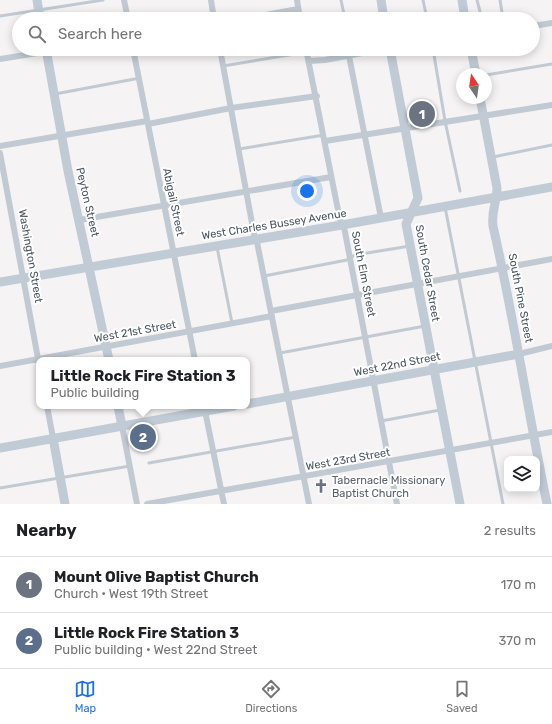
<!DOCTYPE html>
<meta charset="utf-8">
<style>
body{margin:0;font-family:Rubik,sans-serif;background:#f2f2f2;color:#202124}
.controls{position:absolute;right:12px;bottom:12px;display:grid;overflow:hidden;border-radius:8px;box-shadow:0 2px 10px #0003}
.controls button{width:36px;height:36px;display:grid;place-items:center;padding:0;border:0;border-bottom:1px solid #e0e0e0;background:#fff;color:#202124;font:20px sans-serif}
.compass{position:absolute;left:456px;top:68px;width:36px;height:36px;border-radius:50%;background:#fff;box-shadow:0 2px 10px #0003;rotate:347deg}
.you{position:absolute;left:307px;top:191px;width:14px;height:14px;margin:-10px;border:3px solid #fff;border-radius:50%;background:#1a73e8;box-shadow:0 0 0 6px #1a73e833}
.badge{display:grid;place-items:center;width:26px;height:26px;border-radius:50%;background:#1a73e8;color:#fff;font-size:13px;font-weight:700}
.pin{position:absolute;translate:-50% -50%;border:2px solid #fff;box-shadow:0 1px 4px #0006}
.popup{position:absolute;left:36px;top:357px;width:214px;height:52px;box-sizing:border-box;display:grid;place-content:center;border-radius:8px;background:#fff;filter:drop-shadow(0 1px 3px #0005);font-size:13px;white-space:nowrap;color:#757577}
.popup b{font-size:15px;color:#202124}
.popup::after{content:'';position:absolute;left:50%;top:100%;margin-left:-8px;border:8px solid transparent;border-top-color:#fff}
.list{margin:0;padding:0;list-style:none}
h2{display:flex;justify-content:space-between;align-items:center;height:52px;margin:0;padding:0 16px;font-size:17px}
h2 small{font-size:13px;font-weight:400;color:#757577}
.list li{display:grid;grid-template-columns:26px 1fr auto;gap:12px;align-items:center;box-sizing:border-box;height:56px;padding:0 16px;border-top:1px solid #e0e0e0}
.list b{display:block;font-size:15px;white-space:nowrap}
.list p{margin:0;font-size:13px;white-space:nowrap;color:#757577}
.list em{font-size:13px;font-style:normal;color:#757577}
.icon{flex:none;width:22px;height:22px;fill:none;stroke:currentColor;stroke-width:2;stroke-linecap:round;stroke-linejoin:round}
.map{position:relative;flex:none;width:552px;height:504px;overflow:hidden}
.search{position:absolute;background:#fff;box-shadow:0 2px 10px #0003;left:12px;right:12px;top:12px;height:44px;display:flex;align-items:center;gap:10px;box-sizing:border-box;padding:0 14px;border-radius:22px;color:#757577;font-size:15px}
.sheet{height:164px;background:#fff}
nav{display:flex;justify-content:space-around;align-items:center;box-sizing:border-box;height:56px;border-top:1px solid #e0e0e0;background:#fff;font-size:11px;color:#757577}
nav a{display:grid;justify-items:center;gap:2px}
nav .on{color:#1a73e8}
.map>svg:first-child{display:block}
</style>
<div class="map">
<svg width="552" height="504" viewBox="0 0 552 504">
<rect width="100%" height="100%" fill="#f5f3f3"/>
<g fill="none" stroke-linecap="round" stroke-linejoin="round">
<path stroke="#c1cad2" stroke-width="3" d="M341,0L345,19
M423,0L427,19
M477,0L482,19
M500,0L503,19
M0,16L103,0
M433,49L445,121L460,191
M223,66L307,52
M486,75L552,64
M55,94L140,78
M239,149L324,135
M493,157L552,145
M445,207L503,504
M217,247L232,323
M264,276L347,260L355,255L410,246
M280,353L425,326
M381,421L440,410
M149,463L296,437
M0,488L130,466"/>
<path stroke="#c1cad2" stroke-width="6" d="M124,0L128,19
M211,0L214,19
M297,0L300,19
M244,19L298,9
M533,26L552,23
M133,49L195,360
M220,49L254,234L257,242L309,504
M306,49L340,220L344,227L397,504
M349,56L381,218
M0,59L62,49
M309,61L325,60L383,49
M148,124L231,108L317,96
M325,141L552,105
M0,146L147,121
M0,153L39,364
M79,220L331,177
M271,311L552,259
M519,354L552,346
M0,366L272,316
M47,406L53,438
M204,406L224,504
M122,426L137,504
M147,504L552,432"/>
<path stroke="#c1cbd6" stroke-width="9" d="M37,0L40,19
M381,0L384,19
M462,0L465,19
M46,49L68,171L109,360
M390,49L418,198L406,224L460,504
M471,49L476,74
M480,98L497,188C497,202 491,211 493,226C514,318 528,412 547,504
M0,282L342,225L552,187
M247,404L519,354
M118,406L122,426
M53,438L65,504
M0,448L234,406"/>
</g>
<defs>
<symbol id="church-bare" viewBox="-9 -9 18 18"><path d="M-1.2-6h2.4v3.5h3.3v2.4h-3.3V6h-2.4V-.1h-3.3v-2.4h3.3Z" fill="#6b7280" stroke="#fff" stroke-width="2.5" paint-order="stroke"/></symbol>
</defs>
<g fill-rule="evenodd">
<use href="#church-bare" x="311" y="476" width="20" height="20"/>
</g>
<g text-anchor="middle" stroke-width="4" stroke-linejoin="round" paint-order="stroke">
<g font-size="11" fill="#4a5661" stroke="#fff">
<text transform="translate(88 202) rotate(77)" y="4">Peyton Street</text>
<text transform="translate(174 202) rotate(78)" y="4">Abigail Street</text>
<text transform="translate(274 224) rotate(-9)" y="4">West Charles Bussey Avenue</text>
<text transform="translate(31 256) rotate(80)" y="4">Washington Street</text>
<text transform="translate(428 273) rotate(80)" y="4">South Cedar Street</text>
<text transform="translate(364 274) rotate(79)" y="4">South Elm Street</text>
<text transform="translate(521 298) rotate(79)" y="4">South Pine Street</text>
<text transform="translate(135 331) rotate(-10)" y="4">West 21st Street</text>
<text transform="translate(397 364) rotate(-11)" y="4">West 22nd Street</text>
<text transform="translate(348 459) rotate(-10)" y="4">West 23rd Street</text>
</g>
<g font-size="11" fill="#5b616d" stroke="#fff" text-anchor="start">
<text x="332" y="484">Tabernacle Missionary<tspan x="332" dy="13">Baptist Church</tspan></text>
</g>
</g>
</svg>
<div class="controls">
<button><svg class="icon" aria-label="layers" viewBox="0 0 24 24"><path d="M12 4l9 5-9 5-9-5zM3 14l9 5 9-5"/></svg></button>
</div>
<svg class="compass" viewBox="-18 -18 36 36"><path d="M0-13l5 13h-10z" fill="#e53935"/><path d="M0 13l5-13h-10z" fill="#757577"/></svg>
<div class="you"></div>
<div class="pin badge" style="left:422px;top:114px;background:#6b7280">1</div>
<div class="pin badge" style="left:143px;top:437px;background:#5c6f8a">2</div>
<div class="popup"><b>Little Rock Fire Station 3</b>Public building</div>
<div class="search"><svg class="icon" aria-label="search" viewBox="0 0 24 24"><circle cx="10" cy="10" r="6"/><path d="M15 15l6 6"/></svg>Search here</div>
</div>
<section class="sheet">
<h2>Nearby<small>2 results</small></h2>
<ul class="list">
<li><span class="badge" style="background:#6b7280">1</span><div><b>Mount Olive Baptist Church</b><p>Church · West 19th Street</p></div><em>170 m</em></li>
<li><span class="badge" style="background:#5c6f8a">2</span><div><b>Little Rock Fire Station 3</b><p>Public building · West 22nd Street</p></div><em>370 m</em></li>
</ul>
</section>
<nav>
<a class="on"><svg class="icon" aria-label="map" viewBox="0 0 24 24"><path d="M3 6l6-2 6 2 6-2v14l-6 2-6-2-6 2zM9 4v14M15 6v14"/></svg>Map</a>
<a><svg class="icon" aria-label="directions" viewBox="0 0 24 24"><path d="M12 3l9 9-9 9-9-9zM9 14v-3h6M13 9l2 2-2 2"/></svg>Directions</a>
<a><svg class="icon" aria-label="saved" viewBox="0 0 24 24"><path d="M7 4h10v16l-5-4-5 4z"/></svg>Saved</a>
</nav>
